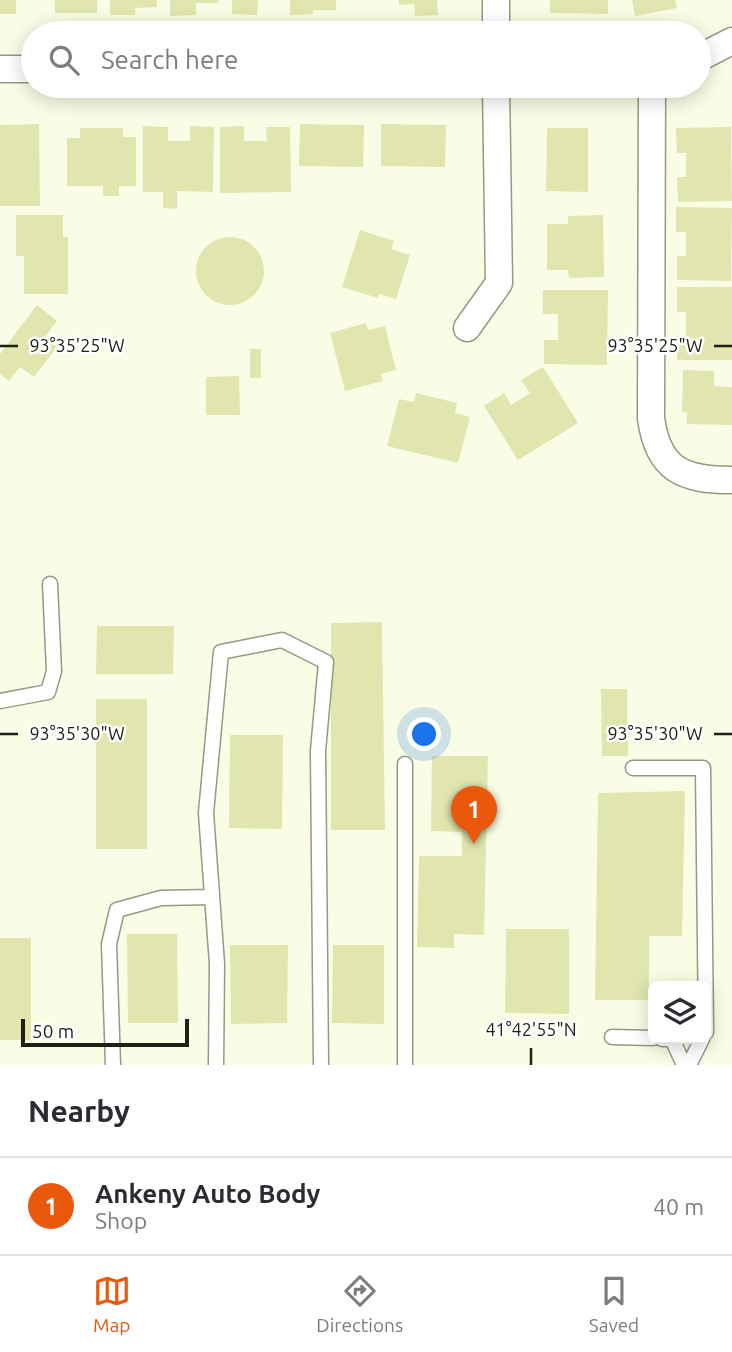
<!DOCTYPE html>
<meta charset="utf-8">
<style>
body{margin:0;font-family:Ubuntu,sans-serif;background:#f2f2f3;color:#2b2b33}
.controls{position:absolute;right:21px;bottom:21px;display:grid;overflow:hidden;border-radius:10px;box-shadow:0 4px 18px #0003}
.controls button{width:63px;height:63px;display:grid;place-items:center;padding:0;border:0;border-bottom:2px solid #e1e1e2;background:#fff;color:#2b2b33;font:35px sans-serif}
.scale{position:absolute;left:21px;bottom:18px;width:168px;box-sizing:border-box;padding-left:7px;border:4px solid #1e1f17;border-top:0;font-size:19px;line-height:24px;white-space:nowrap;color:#1e1f17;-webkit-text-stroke:5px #fff;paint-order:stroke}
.you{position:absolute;left:425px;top:735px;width:24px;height:24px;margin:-18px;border:5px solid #fff;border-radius:50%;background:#1a73e8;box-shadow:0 0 0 10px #1a73e833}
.badge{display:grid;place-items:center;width:46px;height:46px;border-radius:50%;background:#ea580c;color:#fff;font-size:23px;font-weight:700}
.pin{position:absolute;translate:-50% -58px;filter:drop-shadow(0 2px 4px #0008)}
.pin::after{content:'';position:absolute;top:37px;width:24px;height:21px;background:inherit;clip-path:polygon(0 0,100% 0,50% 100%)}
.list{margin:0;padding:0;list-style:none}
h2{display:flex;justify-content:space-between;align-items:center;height:91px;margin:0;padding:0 28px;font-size:30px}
h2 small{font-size:23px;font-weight:400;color:#7c7c81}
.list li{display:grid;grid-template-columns:46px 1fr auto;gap:21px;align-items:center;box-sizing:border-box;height:98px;padding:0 28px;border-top:2px solid #e1e1e2}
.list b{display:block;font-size:26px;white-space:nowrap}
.list p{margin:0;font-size:23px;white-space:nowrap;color:#7c7c81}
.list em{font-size:23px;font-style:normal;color:#7c7c81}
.icon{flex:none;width:38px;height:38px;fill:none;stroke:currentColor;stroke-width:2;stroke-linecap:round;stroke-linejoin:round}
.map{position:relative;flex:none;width:732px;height:1065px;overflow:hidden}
.search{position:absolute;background:#fff;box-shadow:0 4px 18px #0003;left:21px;right:21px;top:21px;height:77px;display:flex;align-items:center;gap:18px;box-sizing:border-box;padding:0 24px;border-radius:38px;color:#7c7c81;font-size:26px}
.sheet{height:189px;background:#fff}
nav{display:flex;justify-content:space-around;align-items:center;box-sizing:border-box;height:98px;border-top:2px solid #e1e1e2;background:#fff;font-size:19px;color:#7c7c81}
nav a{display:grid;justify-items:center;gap:4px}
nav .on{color:#ea580c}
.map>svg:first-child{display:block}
</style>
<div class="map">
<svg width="732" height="1065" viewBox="0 0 732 1065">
<rect width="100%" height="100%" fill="#fafde5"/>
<path fill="#e1e6ae" d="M0,0H16V14H0Z
M55,0H97V13H55Z
M110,0H157V7L135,8V15H110Z
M170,0H218V3H196V15L170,16Z
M232,0H258L257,15L232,14Z
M290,0H336V10H313V14L290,15Z
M399,0H437L438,15L415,16L414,4L399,5Z
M550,0H608V14L550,13Z
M632,0H675L677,8L635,16Z
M39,124L40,206H0V125Z
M300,124L364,125L363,167L299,166Z
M381,124L446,125L445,167L381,166Z
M143,126L168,127V141H190V126L214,127L213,192L177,191V209L163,208V192H143Z
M244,126V141H267L266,127H290L291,192L220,193V127Z
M731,127L732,201L678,202L677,177H686V153H677L676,128Z
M80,128H123V137H136V186H119V196H103V186H67V138H80Z
M547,128H588V192L546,191Z
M676,207L732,208L731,281L677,280V256H686V232H676Z
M16,215H63V237H68V294H24V256H16Z
M603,215L604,277L569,278L568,270H547V224H568V216Z
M360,230L394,241L391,249L410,255L396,299L379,294L378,298L342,287Z
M196 271a34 34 0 1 1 68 0a34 34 0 1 1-68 0Z
M677,287H732V360H677V336H686V312H677Z
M543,290H608L607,365L544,364V340H558V314H543Z
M37,305L57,321L44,338L57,347L34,377L20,367L9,381L0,374V354Z
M366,323L368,330L385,326L396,370L381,374L383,381L345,391L330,333Z
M250,349H261V378H250Z
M543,367L578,423L518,460L484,406L504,393L511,405L530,393L521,380Z
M683,370L714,371V386L732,387V425L687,424V412H682Z
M239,376L240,415H206V377Z
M416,393L457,403L455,413L470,417L458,463L387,446L399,399L414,402Z
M382,622L385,830H331V623Z
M97,626H174L173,674H96Z
M601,689H627L628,756H602Z
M96,699H147V849H96Z
M230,735H283L282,829L229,828Z
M432,756H488L484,935L454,934V948L417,947L419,856H462V832L431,831Z
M685,791L682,936H649V1000H595L598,793Z
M506,929H569V1014L505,1013Z
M127,934H177L178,1023H128Z
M0,938H31V1040H0Z
M230,945H288L287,1023L231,1024Z
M333,945H384V1024L332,1023Z"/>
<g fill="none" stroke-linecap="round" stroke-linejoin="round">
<defs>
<path id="lane" d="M0,701L48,692L54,671L50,584
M633,768H703L706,1032
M612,1037L653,1038
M662,1039H672L684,1065
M113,1065L109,944L117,910L161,898L212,897
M216,1065L217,964L206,813L221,652L282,640L326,662L318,751L321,1065
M405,1065V764
M689,1065L702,1039"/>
<path id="street" d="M496,33V0
M699,58L732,41
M0,69H33
M652,86L651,418C658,470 683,480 732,480
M467,328L499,283L496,86"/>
</defs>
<use href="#lane" stroke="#969983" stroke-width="17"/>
<use href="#street" stroke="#969983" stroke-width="29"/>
<use href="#lane" stroke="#fff" stroke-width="14"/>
<use href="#street" stroke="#fff" stroke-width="26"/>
</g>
<path fill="none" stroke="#1e1f17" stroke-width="2.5" d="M0,346H18M714,346H732M0,734H18M714,734H732M531,1048V1065"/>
<g font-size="18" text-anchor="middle" fill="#1e1f17" stroke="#fff" stroke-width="5" stroke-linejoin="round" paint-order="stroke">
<text x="655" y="352">93°35'25"W</text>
<text x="77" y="352">93°35'25"W</text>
<text x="655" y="740">93°35'30"W</text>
<text x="77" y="740">93°35'30"W</text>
<text x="531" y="1036">41°42'55"N</text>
</g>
</svg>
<div class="controls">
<button><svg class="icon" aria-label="layers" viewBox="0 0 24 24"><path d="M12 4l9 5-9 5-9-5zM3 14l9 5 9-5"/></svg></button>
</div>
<div class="scale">50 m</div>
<div class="you"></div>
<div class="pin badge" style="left:474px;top:844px">1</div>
<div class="search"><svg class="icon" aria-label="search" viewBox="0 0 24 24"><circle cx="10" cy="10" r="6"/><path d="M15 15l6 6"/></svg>Search here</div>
</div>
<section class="sheet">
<h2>Nearby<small></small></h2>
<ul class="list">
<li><span class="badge">1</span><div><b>Ankeny Auto Body</b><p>Shop</p></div><em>40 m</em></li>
</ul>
</section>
<nav>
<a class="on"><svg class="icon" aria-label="map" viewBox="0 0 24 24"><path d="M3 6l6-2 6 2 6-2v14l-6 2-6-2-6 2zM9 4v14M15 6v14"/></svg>Map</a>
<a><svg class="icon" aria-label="directions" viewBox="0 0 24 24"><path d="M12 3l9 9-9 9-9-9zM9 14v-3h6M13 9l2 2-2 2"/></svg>Directions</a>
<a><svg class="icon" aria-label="saved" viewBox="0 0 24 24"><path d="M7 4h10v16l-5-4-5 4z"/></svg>Saved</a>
</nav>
